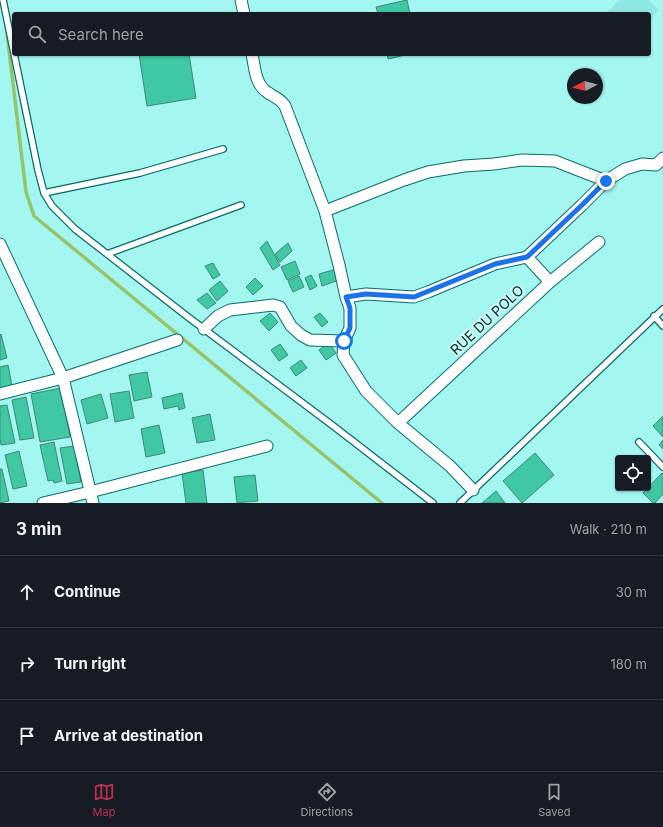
<!DOCTYPE html>
<meta charset="utf-8">
<style>
body{margin:0;font-family:Inter,sans-serif;background:#20242c;color:#f1f3f6}
.controls{position:absolute;right:12px;bottom:12px;display:grid;overflow:hidden;border-radius:4px;box-shadow:0 1px 3px #0004}
.controls button{width:36px;height:36px;display:grid;place-items:center;padding:0;border:0;border-bottom:1px solid #363941;background:#171b24;color:#f1f3f6;font:20px sans-serif}
.compass{position:absolute;left:567px;top:68px;width:36px;height:36px;border-radius:50%;background:#171b24;box-shadow:0 1px 3px #0004;rotate:263deg}
.stop{position:absolute;width:12px;height:12px;margin:-9px;border:3px solid #1a73e8;border-radius:50%;background:#fff}
.stop.end{background:#1a73e8;border-color:#fff;box-shadow:0 1px 4px #0008}
.list{margin:0;padding:0;list-style:none}
h2{display:flex;justify-content:space-between;align-items:center;height:52px;margin:0;padding:0 16px;font-size:17px}
h2 small{font-size:13px;font-weight:400;color:#9ea1a6}
.list li{display:grid;grid-template-columns:26px 1fr auto;gap:12px;align-items:center;box-sizing:border-box;height:72px;padding:0 16px;border-top:1px solid #363941}
.list b{display:block;font-size:15px;white-space:nowrap}
.list em{font-size:13px;font-style:normal;color:#9ea1a6}
.icon{flex:none;width:22px;height:22px;fill:none;stroke:currentColor;stroke-width:2;stroke-linecap:round;stroke-linejoin:round}
.map{position:relative;flex:none;width:663px;height:503px;overflow:hidden}
.search{position:absolute;background:#171b24;box-shadow:0 1px 3px #0004;left:12px;right:12px;top:12px;height:44px;display:flex;align-items:center;gap:10px;box-sizing:border-box;padding:0 14px;border-radius:4px;color:#9ea1a6;font-size:15px}
.sheet{height:268px;background:#171b24}
nav{display:flex;justify-content:space-around;align-items:center;box-sizing:border-box;height:56px;border-top:1px solid #363941;background:#171b24;font-size:11px;color:#9ea1a6}
nav a{display:grid;justify-items:center;gap:2px}
nav .on{color:#be2e53}
.map>svg:first-child{display:block}
</style>
<div class="map">
<svg width="663" height="503" viewBox="0 0 663 503">
<rect width="100%" height="100%" fill="#a4f6f1"/>
<path fill="#8de8e3" d="M619,0H648L659,10L649,21V14H606Z"/>
<g fill="none" stroke-linecap="round" stroke-linejoin="round">
<path stroke="#96c46b" stroke-width="3.5" d="M6,25L26,192L34,216L382,503"/>
</g>
<path fill="#40c8a4" stroke="#408872" d="M407,0L410,14H378L376,7Z
M139,54H189L196,98L147,106Z
M387,54H410L388,59Z
M267,241L280,265L273,270L260,248Z
M288,243L292,251L280,262L275,254Z
M295,261L300,274L287,280L281,267Z
M213,263L220,275L213,279L205,266Z
M336,269L339,280L322,286L319,274Z
M311,275L317,286L310,290L305,278Z
M299,276L304,287L293,292L288,281Z
M255,278L263,286L253,295L246,287Z
M220,281L228,291L217,301L209,290Z
M207,293L216,303L207,309L197,300Z
M270,313L278,322L269,331L260,321Z
M320,313L328,322L322,327L314,317Z
M1,334L7,358L0,360V335Z
M329,343L336,353L326,360L319,350Z
M280,344L288,355L279,361L271,350Z
M301,360L307,368L296,376L290,368Z
M8,365L12,386L0,389V367Z
M147,372L152,397L134,401L129,375Z
M61,388L70,437L40,442L31,394Z
M129,391L134,418L115,422L110,394Z
M182,393L185,408L179,410L178,406L164,409L162,398Z
M101,394L108,418L87,424L81,400Z
M26,397L34,438L20,440L12,400Z
M7,405L15,443L1,445L0,438V406Z
M210,414L215,440L197,443L192,418Z
M663,416V437L653,426Z
M159,425L165,453L146,457L141,429Z
M663,440V449L659,445Z
M54,442L62,481L54,483L53,480L48,481L40,445Z
M74,446L81,482L67,484L60,448Z
M19,451L27,486L13,489L5,455Z
M535,453L554,475L522,503L503,481Z
M0,469H2L9,501L0,503Z
M203,470L207,503H186L182,473Z
M662,473L663,474V494L655,503H653L643,493Z
M255,475L258,501L237,503L234,477Z
M496,491L505,503H482Z"/>
<g fill="none" stroke-linecap="round" stroke-linejoin="round">
<defs>
<path id="lane" d="M3,0L38,170L44,193L52,206L75,229L188,317L332,425L433,503
M44,193L140,173L223,149
M107,254L241,205
M654,316L663,326
M639,442L663,467
M460,503L663,309"/>
<path id="street" d="M241,0L244,14
M252,54C255,68 255,84 267,92C275,98 280,98 285,106L325,211L339,265L346,297L350,308V328L344,341L343,355L366,391L398,423L450,466L473,490
M325,211L404,180L428,172L464,166L494,164L522,160L555,161L606,181
M0,244L63,378L93,503
M527,257L550,282
M346,297L366,294L414,297L428,292L495,264L527,257L582,205L606,181L625,169L642,164L656,165L663,158
M204,329L218,316L230,310L273,305L280,307L291,326L301,335L310,340L344,341
M0,394L63,378L177,340
M398,423L550,282L599,242
M43,503L90,492L267,446"/>
</defs>
<use href="#lane" stroke="#096b68" stroke-width="8"/>
<use href="#street" stroke="#096b68" stroke-width="13"/>
<use href="#lane" stroke="#fff" stroke-width="5.5"/>
<use href="#street" stroke="#fff" stroke-width="11"/>
</g>
<g fill="none" stroke-linecap="round" stroke-linejoin="round">
<path stroke="#1a73e8" stroke-width="5" d="M344,341L350,328V308L346,297L366,294L414,297L495,264L527,257L582,205L606,181"/>
</g>
<g text-anchor="middle" stroke-width="4" stroke-linejoin="round" paint-order="stroke">
<g font-size="14" fill="#062a29" stroke="#cdfcf9">
<text transform="translate(487 320) rotate(-43)" y="5">RUE DU POLO</text>
</g>
</g>
</svg>
<div class="controls">
<button><svg class="icon" aria-label="locate" viewBox="0 0 24 24"><circle cx="12" cy="12" r="6"/><path d="M12 2v4M12 18v4M2 12h4M18 12h4"/></svg></button>
</div>
<svg class="compass" viewBox="-18 -18 36 36"><path d="M0-13l5 13h-10z" fill="#e53935"/><path d="M0 13l5-13h-10z" fill="#9ea1a6"/></svg>
<div class="stop" style="left:344px;top:341px"></div>
<div class="stop end" style="left:606px;top:181px"></div>
<div class="search"><svg class="icon" aria-label="search" viewBox="0 0 24 24"><circle cx="10" cy="10" r="6"/><path d="M15 15l6 6"/></svg>Search here</div>
</div>
<section class="sheet">
<h2>3 min<small>Walk · 210 m</small></h2>
<ul class="list">
<li><svg class="icon" aria-label="ahead" viewBox="0 0 24 24"><path d="M12 20V5M6 11l6-6 6 6"/></svg><div><b>Continue</b></div><em>30 m</em></li>
<li><svg class="icon" aria-label="right" viewBox="0 0 24 24"><path d="M7 20v-9h11M14 6l5 5-5 5"/></svg><div><b>Turn right</b></div><em>180 m</em></li>
<li><svg class="icon" aria-label="arrive" viewBox="0 0 24 24"><path d="M6 21V4h12l-3 4 3 4H6"/></svg><div><b>Arrive at destination</b></div></li>
</ul>
</section>
<nav>
<a class="on"><svg class="icon" aria-label="map" viewBox="0 0 24 24"><path d="M3 6l6-2 6 2 6-2v14l-6 2-6-2-6 2zM9 4v14M15 6v14"/></svg>Map</a>
<a><svg class="icon" aria-label="directions" viewBox="0 0 24 24"><path d="M12 3l9 9-9 9-9-9zM9 14v-3h6M13 9l2 2-2 2"/></svg>Directions</a>
<a><svg class="icon" aria-label="saved" viewBox="0 0 24 24"><path d="M7 4h10v16l-5-4-5 4z"/></svg>Saved</a>
</nav>
